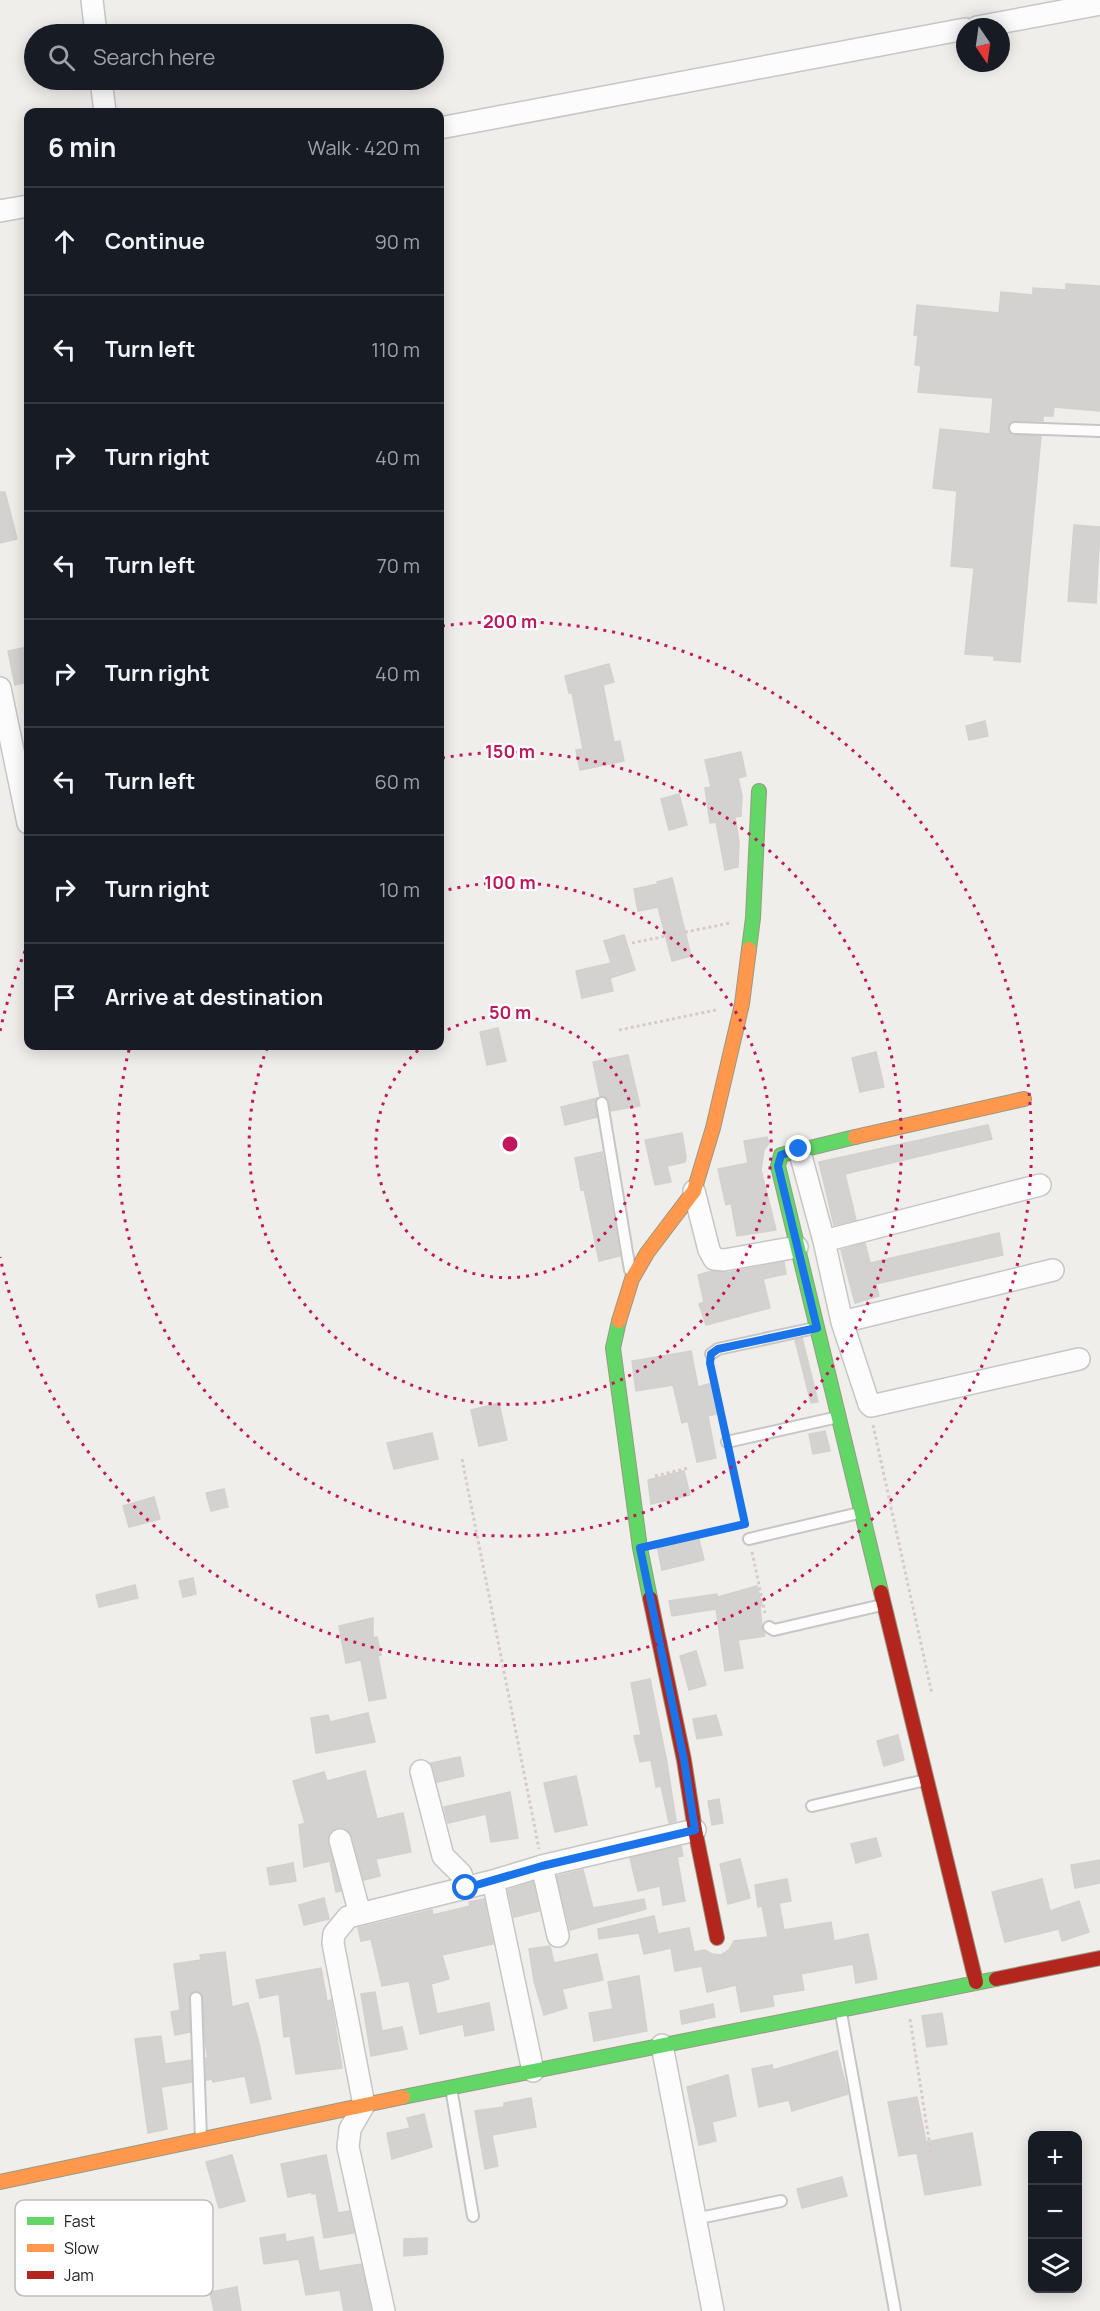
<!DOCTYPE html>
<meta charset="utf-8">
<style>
body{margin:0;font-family:Manrope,sans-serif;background:#242831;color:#f1f3f6}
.controls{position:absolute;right:18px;bottom:18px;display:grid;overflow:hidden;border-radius:12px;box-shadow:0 3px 15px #0003}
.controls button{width:54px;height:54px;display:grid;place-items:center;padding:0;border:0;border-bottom:2px solid #363941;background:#171b24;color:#f1f3f6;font:30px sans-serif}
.compass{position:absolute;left:956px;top:18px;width:54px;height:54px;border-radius:50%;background:#171b24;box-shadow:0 3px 15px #0003;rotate:167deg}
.stop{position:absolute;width:18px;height:18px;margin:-14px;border:4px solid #1a73e8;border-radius:50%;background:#fff}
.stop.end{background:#1a73e8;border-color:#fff;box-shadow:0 2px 6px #0008}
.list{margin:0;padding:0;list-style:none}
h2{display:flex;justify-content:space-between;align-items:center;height:78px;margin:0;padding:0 24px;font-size:26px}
h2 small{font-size:20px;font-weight:400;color:#9ea1a6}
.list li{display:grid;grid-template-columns:39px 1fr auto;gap:18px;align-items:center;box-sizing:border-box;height:108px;padding:0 24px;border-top:2px solid #363941}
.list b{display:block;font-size:22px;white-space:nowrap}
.list em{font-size:20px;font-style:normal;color:#9ea1a6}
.icon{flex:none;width:33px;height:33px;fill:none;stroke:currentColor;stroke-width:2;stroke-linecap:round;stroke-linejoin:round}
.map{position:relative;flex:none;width:1100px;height:2311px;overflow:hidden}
.search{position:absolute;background:#171b24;box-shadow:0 3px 15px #0003;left:24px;top:24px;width:420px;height:66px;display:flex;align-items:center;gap:15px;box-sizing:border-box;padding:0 21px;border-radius:33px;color:#9ea1a6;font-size:22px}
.panel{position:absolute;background:#171b24;box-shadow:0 3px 15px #0003;left:24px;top:108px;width:420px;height:942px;border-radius:12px}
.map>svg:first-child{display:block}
</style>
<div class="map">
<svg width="1100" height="2311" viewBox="0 0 1100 2311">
<rect width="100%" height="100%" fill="#f0eeeb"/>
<path fill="#d4d2d0" stroke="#d3d0cd" stroke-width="1.5" d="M1066,284L1100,286V411L1054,407L1053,416H1043V421H1015L1008,425V431L1012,435L1041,436L1020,662L994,660V656L965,654L974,568L951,566L957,491L933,488L940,429L990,434L993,398L918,392L921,366L915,365L918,335H914L917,305L999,313L1001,292L1033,295V288L1066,290Z
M0,492H5L17,539L0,543Z
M1074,525L1100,527L1096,603L1068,601Z
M28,647V682L15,685L8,651Z
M609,664L614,682L603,685L614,742L620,741L624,761L580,770L576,750L583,749L572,693H569L565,676Z
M985,721L988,736L969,740L966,726Z
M741,752L746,776L738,778L742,796L741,816L735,817L739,842L738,867L725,870L716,822L710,823L705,788L711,787L705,760Z
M679,794L687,825L669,830L661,799Z
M672,878L691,956L672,961L658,907L638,911L634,889L658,884L657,882Z
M624,935L635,970L610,978L613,991L582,998L576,971L611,963L604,941Z
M498,1028L506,1061L487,1065L480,1032Z
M876,1052L884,1087L860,1092L852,1058Z
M628,1055L640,1106L611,1111L608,1099L600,1096L593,1062Z
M597,1098L595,1104L597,1117L565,1125L561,1107Z
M988,1125L992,1139L845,1174L856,1220L834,1225L819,1162Z
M682,1133L686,1157L685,1162L667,1166L671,1182L655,1185L645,1140Z
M767,1137L769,1143L764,1150L761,1170L776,1230L737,1236L731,1203L726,1205L718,1169L748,1163L744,1141Z
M602,1152L620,1256L599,1261L584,1189L581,1190L575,1158Z
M999,1233L1003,1255L876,1284L879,1296L855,1303L841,1250L865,1243L870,1263Z
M784,1262L786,1274L763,1279L770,1308L706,1325L699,1304L704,1302L698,1275L712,1271L726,1273Z
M802,1338L818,1402L811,1403L795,1340Z
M691,1351L698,1387L712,1383L720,1413L708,1416L716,1458L697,1462L688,1421L682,1423L673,1385L636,1391L632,1361Z
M499,1403L507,1440L479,1446L471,1410Z
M825,1431L830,1451L813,1454L809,1434Z
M432,1433L438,1459L394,1469L387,1443Z
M684,1471L690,1495L651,1504L648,1480Z
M224,1489L228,1507L211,1511L206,1493Z
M154,1497L160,1519L129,1527L123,1506Z
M698,1536L704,1560L662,1570L657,1546Z
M193,1578L196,1594L183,1597L179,1581Z
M135,1585L138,1598L99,1607L96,1595Z
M757,1586L762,1605L760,1606L762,1627L765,1636L738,1640L743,1668L725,1671L716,1609L672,1616L669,1601L717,1594L718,1597Z
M373,1618V1638L377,1637L381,1655L378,1656L386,1698L369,1701L361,1660L346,1663L339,1626Z
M696,1651L706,1685L689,1690L680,1656Z
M650,1679L667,1763L676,1821L669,1823L661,1786L656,1787L651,1760L640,1762L634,1736L641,1735L631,1683Z
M368,1713L375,1742L316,1753L311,1718L328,1715L330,1722Z
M716,1715L722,1735L697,1739L693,1719Z
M898,1735L904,1760L884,1766L877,1741Z
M460,1757L464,1776L437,1782L431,1763Z
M365,1771L377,1819L403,1813L411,1852L376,1859L380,1876L364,1880L352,1836L344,1828H336L331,1831L328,1837L341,1891L336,1892L330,1861L304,1867L299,1825L305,1823L293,1781L324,1772L327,1781Z
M576,1776L587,1825L555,1832L544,1783Z
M510,1792L518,1838L491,1842L486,1814L448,1823L444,1807Z
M719,1799L723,1823L712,1825L708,1801Z
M876,1838L881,1856L856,1863L851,1844Z
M681,1846L683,1856L677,1857L685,1901L663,1905L660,1886L638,1891L630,1858Z
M740,1859L750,1898L728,1904L720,1864Z
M1100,1860V1883L1075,1888L1071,1865Z
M293,1863L296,1881L270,1885L267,1868Z
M583,1870L593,1908L644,1899L646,1909L570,1930L557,1876Z
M787,1879L791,1901L779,1903L784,1930L831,1922L834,1941L868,1934L877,1979L856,1983L853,1964L801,1974L804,1990L772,1995L774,2006L741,2012L736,1985L707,1992L702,1966L675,1971L671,1948L644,1954L639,1933L599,1939L598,1929L654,1916L658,1934L689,1928L694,1952L705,1950L712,1954L721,1955L729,1950L734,1941L768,1937L762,1906L758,1907L755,1885Z
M1042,1879L1050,1911L1079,1901L1089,1932L1062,1941L1059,1929L1005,1942L992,1892Z
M533,1882L539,1911L514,1917L508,1890Z
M324,1898L329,1919L304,1925L299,1905Z
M484,1899L493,1944L442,1955L449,1979L431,1984L437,2014L489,2003L494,2030L465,2036L463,2024L420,2034L409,1981L382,1986L371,1939L361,1941L358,1928L432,1910L433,1915L470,1906L469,1902Z
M550,1946L554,1963L597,1954L603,1980L562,1989L567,2008L544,2015L534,1981L529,1949Z
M225,1952L232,2007L248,2003L259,2043L271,2099L251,2103L245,2076L213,2082L212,2079L206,2080V2058H208L205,2042L203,1998L200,1992L195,1991L189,1995L190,2032L175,2035L171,2012L180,2010L174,1964L201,1960L200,1955Z
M321,1968L327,2001L331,2000L342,2068L296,2074L290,2036L284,2037L279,1994L260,1998L256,1980Z
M639,1976L647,2031L594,2041L589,2013L613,2009L608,1982Z
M375,1992L382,2031L402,2027L407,2049L371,2056L361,1994Z
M713,2004L715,2017L682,2024L680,2011Z
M942,2013L947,2044L927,2047L922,2016Z
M161,2036L165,2064L191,2060V2082L161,2087L167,2129L148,2133L135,2039Z
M837,2051L848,2094L792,2111L789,2100L759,2107L752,2069L772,2065L773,2070Z
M728,2075L736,2116L712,2122L716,2141L699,2145L687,2087Z
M917,2097L926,2142L972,2133L981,2185L925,2195L917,2153L899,2156L888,2102Z
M531,2098L536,2127L492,2135L498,2166L485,2169L475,2111L504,2107V2103Z
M424,2114L432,2147L392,2159L387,2133L410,2128L407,2118Z
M232,2155L245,2201L219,2208L206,2162Z
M326,2155L338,2213L349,2211L354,2233L324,2238L316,2193L312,2194V2192L288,2197L281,2164Z
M842,2177L847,2196L802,2208L797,2189Z
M285,2234L286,2242L313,2237L319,2271L361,2264L371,2311H344L340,2290L306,2295L299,2259L264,2264L260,2238Z
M427,2238V2254L404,2256V2239Z
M237,2287L241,2311H214L210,2292Z"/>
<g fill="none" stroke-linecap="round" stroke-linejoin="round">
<defs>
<path id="lane" d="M1015,428L1100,431
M602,1103L630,1270
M711,1354L718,1349L815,1328
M727,1442L838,1417
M749,1539L859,1513
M769,1627L774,1630L882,1605
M812,1806L926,1780
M196,1998L201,2139
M841,2013L895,2311
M451,2088L473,2216
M695,2219L781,2201"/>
<path id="street" d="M92,0L96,34
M977,27L1100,4
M101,80L105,112
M440,128L965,29
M0,211L28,206
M0,688L28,823
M799,1149L824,1241L842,1322L869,1404L871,1406L1079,1359
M694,1191L709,1250L714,1259L724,1260L797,1247
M824,1241L1040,1185
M842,1322L1053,1270
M421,1771L443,1856L461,1874L466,1888
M340,1840L360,1914
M542,1866L558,1936
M493,1881L533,2071
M662,2045L713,2311
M384,2311L348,2147L350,2129L364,2105L333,1943L334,1934L348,1917L493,1881L542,1866L695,1830"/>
<path id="fast" d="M749,949L753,918L759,791
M855,1137L781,1155L778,1166L881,1592
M619,1321L613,1348L640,1548L650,1598
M403,2097L996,1979"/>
<path id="slow" d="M855,1137L1024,1099
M619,1321L632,1279L647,1253L694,1191L713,1128L742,1004L749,949
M0,2182L403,2097"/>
<path id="jam" d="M881,1592L976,1982
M650,1598L684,1760L695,1830L717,1938
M996,1979L1100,1958"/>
</defs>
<use href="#lane" stroke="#c7c6c5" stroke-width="14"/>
<use href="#street" stroke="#c7c6c5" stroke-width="24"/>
<use href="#fast" stroke="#979984" stroke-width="16"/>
<use href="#slow" stroke="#979984" stroke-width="16"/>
<use href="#jam" stroke="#979984" stroke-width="16"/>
<path stroke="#d7cbca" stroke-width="3" stroke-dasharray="3 3" stroke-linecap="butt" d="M632,943L730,923
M619,1030L716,1010
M711,1368L724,1429
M873,1425L932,1694
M730,1456L746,1525
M462,1459L539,1849
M655,1476L688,1468
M663,1543L745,1524
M752,1552L765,1613
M910,2019L931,2153"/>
<use href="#lane" stroke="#fdfcfc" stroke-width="10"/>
<use href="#street" stroke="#fdfcfc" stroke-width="21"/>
<use href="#fast" stroke="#63d668" stroke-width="14"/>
<use href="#slow" stroke="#ff974d" stroke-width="14"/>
<use href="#jam" stroke="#b3261e" stroke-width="14"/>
</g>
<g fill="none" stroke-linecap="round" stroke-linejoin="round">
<path stroke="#1a73e8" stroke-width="8" d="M466,1888L542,1866L695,1830L684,1760L640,1548L745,1524L710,1363L711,1354L718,1349L817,1328L778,1166L781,1155L799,1149"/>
</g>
<g fill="none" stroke="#c2185b" stroke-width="3" stroke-dasharray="3 6">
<path d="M440 1034A131 131 0 1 1 423 1046"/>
<path d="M440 892A261 261 0 1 1 268 1046"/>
<path d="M442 758A392 392 0 1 1 130 1046"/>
<path d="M0 1031A522 522 0 0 1 28 944M442 626A522 522 0 1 1 0 1257"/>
</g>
<rect x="15" y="2200" width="198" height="96" rx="9" fill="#fff" stroke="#bdbdbd" stroke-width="1.5"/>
<rect x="27" y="2217" width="27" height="8" fill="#63d668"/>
<rect x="27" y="2244" width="27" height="8" fill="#ff974d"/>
<rect x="27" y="2271" width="27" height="8" fill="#b3261e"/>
<g font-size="16" fill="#222">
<text x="64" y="2227">Fast</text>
<text x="64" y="2254">Slow</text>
<text x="64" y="2281">Jam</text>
</g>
<circle cx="510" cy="1144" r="9" fill="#c2185b" stroke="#fff" stroke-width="3"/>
<g font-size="18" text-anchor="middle" font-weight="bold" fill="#c2185b" stroke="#fff" stroke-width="4.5" stroke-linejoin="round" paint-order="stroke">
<text x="510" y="628">200 m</text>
<text x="510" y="758">150 m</text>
<text x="510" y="889">100 m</text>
<text x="510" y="1019">50 m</text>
</g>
</svg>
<div class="controls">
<button>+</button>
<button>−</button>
<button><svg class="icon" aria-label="layers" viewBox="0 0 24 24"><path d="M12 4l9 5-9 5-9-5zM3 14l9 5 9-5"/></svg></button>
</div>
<svg class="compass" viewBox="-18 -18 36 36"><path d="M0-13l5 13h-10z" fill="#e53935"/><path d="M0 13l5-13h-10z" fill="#9ea1a6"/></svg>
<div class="stop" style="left:466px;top:1888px"></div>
<div class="stop end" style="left:799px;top:1149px"></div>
<div class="search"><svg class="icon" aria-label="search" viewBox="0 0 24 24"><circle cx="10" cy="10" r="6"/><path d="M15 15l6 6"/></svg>Search here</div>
<section class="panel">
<h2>6 min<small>Walk · 420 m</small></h2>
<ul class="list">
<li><svg class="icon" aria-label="ahead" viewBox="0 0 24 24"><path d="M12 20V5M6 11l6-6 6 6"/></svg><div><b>Continue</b></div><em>90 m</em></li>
<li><svg class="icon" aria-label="left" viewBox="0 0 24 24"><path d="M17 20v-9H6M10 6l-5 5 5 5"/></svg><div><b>Turn left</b></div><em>110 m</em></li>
<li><svg class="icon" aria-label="right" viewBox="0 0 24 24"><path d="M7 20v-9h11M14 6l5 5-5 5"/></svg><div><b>Turn right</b></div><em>40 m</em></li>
<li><svg class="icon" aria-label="left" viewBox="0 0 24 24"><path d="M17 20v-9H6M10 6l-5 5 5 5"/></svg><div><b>Turn left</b></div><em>70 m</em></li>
<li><svg class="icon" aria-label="right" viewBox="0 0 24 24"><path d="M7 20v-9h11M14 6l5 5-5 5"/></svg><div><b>Turn right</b></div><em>40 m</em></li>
<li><svg class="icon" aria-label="left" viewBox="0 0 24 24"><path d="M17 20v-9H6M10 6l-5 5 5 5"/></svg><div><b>Turn left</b></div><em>60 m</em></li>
<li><svg class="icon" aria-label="right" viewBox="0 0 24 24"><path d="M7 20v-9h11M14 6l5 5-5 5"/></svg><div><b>Turn right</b></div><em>10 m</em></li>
<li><svg class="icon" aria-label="arrive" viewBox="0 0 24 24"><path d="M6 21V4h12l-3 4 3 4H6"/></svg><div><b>Arrive at destination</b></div></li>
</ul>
</section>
</div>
